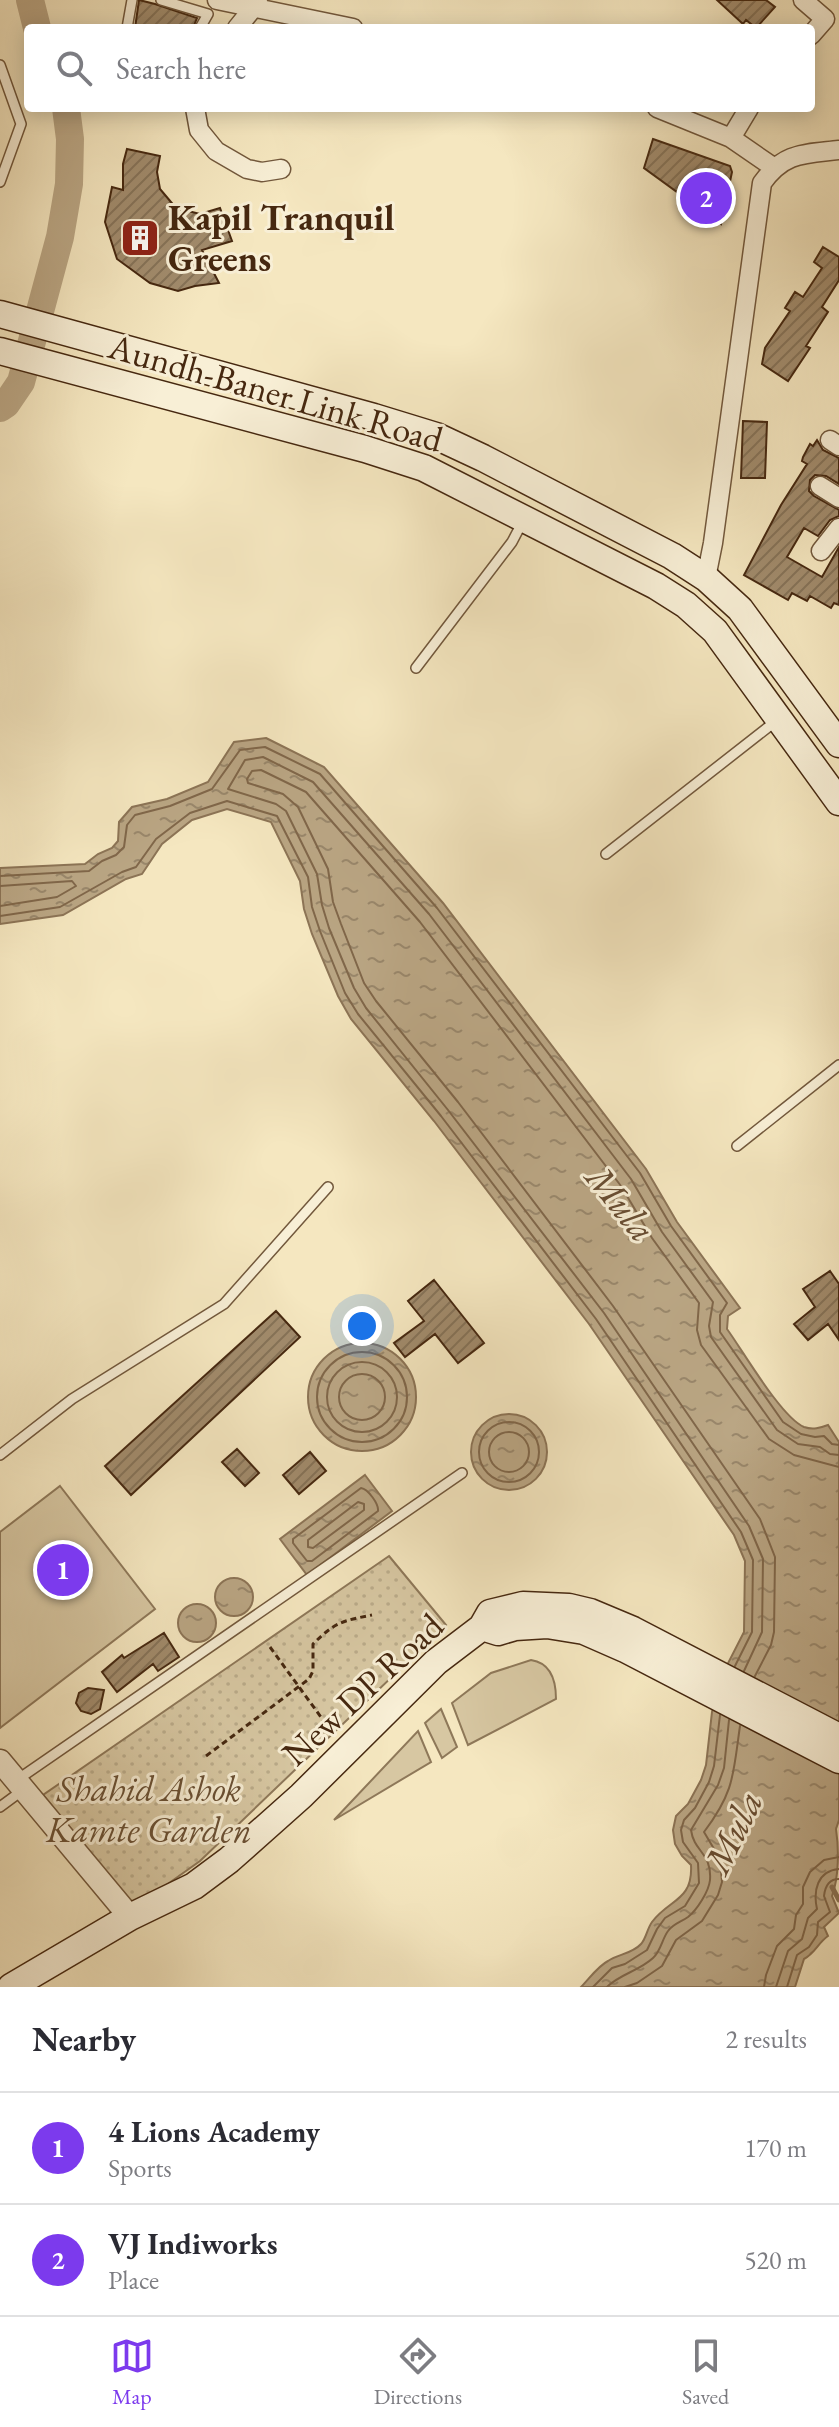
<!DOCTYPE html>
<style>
body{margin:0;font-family:"EB Garamond",serif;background:#f7f7f7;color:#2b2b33}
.you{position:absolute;left:362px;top:1326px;width:28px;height:28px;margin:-20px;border:6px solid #fff;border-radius:50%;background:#1a73e8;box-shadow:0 0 0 12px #1a73e833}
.badge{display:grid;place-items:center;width:52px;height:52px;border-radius:50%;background:#7c3aed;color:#fff;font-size:26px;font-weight:700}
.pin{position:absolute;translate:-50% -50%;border:4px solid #fff;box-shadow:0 2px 8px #0006}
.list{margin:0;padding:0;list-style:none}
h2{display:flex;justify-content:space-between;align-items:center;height:104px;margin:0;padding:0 32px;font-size:34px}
h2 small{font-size:26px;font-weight:400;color:#7c7c81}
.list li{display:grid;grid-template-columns:52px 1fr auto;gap:24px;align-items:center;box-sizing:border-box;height:112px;padding:0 32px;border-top:2px solid #e1e1e2}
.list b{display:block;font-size:30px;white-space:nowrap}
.list p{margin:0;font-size:26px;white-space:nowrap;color:#7c7c81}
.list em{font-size:26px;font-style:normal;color:#7c7c81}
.icon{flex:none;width:44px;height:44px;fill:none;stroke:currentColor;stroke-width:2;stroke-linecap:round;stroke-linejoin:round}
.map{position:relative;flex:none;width:839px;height:1987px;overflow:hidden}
.search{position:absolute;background:#fff;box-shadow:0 4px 20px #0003;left:24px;right:24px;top:24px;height:88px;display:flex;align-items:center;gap:20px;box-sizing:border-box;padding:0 28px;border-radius:8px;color:#7c7c81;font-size:30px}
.sheet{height:328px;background:#fff}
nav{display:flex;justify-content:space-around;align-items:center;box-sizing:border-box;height:112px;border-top:2px solid #e1e1e2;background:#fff;font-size:22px;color:#7c7c81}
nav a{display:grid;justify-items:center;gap:4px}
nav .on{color:#7c3aed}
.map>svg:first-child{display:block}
</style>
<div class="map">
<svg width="839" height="1987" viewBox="0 0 839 1987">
<defs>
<pattern id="park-dots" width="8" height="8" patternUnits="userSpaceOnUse" patternTransform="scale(2)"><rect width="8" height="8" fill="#d7c7a2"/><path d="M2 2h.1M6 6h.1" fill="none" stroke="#baab8a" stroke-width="1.8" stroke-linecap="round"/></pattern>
<pattern id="water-ripples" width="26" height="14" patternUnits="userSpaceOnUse" patternTransform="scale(2)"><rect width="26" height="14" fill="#baa684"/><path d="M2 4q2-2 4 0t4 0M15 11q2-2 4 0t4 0" fill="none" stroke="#99876b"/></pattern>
<pattern id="building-hatch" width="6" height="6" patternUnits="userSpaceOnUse" patternTransform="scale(2)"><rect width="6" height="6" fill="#a18b6c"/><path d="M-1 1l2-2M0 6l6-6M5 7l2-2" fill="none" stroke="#857257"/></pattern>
</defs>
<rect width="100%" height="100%" fill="#f5e7c0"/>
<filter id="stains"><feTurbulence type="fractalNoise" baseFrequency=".0025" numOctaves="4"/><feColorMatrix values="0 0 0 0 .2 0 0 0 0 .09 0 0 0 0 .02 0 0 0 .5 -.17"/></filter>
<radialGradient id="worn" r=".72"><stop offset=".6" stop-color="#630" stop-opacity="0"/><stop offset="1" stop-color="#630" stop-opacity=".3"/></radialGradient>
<path fill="#d7c7a2" stroke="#8e7859" stroke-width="2" d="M60,1486L155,1609L0,1728V1532Z
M531,1660C551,1663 556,1681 556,1699L468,1745L452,1703L491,1673Z
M441,1709L457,1747L442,1758L425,1723Z
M418,1731L431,1762L334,1820Z"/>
<path fill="url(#park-dots)" stroke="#8e7859" stroke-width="2" d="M389,1556L446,1625L200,1861L134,1908L43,1795Z"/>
<path fill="url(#water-ripples)" stroke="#8c7456" stroke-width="2" d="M266,738L324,767L443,903L646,1169L677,1222L740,1308L728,1316L727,1329C743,1351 781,1417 804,1427C813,1430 820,1428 828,1425L839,1442V1820L836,1829C839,1849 839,1877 832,1896L839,1913L824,1927L828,1936C818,1943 815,1953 804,1959L795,1987H581C589,1979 598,1966 608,1961C618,1954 632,1954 641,1944C646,1939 647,1929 652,1922C669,1899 693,1901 691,1865L682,1856L675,1844L673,1830L676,1816L688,1804L701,1780L706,1765L712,1712L724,1671L744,1632L745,1561L734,1535L589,1324L434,1121L351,1019L338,996L312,934L304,909L300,881L271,822L227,809L192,820L162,844L142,874L126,879L63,915L0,924V868L85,864L98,854L112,848L118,841L119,822L132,807L167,799L208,782L234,742Z
M308 1397a54 54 0 1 1 108 0a54 54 0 1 1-108 0Z
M471 1452a38 38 0 1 1 76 0a38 38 0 1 1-76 0Z
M365,1475L392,1511L307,1575L280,1539Z
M215 1597a19 19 0 1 1 38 0a19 19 0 1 1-38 0Z
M178 1623a19 19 0 1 1 38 0a19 19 0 1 1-38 0Z"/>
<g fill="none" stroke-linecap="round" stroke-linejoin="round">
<path stroke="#80674a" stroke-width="2" d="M0,876L89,871L102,861L116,855L124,847L127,825L135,815L170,806L212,789L240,750L265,747L320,774L437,908L640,1173L671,1226L727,1303L720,1315V1332L783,1422L801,1434L815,1437L824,1436L832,1444L839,1445
M0,886L72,881L76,886L57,897L0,906
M0,916L60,907L122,872L136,867L156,839L190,813L227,801L277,816L308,877L312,907L320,931L345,993L358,1014L441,1116L596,1319L741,1532L753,1560L752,1632L735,1666
M317 1397a45 45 0 1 1 90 0a45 45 0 1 1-90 0Z
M327 1397a35 35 0 1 1 70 0a35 35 0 1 1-70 0Z
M339 1397a23 23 0 1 1 46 0a23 23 0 1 1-46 0Z
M479 1452a30 30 0 1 1 60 0a30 30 0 1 1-60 0Z
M489 1452a20 20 0 1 1 40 0a20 20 0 1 1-40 0Z
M361,1488C368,1489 379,1504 378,1511L312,1561H307L293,1543V1539Z
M358,1502L364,1504V1510L313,1548L308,1547V1540Z
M744,1671L762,1632L763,1559L749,1526L604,1313L448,1110L366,1008L354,988L329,928L322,905L317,874L286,811L276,804L228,789L245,760L263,757L313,782L429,914L631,1179L662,1232L713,1302L709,1326L711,1337L777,1430L798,1444L820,1447L830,1454L839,1455
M755,1676L771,1645L774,1632L775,1557L760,1519L613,1306L458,1102L376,1001L364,983L341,924L333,902L328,869L298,807L283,794L248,783L247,779L252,771L261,770L306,792L420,922L621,1186L652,1238L699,1303L697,1330L701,1345L769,1439L794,1455L839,1467
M593,1987L612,1968L625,1964L647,1950L657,1929L665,1918L685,1906L699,1883L698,1863L683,1842L681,1830L684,1820L695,1808L709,1782L714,1766L720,1715
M607,1987C620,1974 639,1971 653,1958C661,1951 662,1939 668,1931C673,1924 681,1922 688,1917C697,1910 709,1891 710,1880C712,1853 694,1852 691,1830L718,1785L724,1768L729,1720
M625,1987L637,1983L662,1966L676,1940L702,1921L718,1895L722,1882L720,1859L704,1832C735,1791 733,1774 740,1726
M764,1987L766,1975L777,1946L794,1929L796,1915L803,1904V1887L810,1872L824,1860L839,1857
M776,1987L788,1951L802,1939L808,1918L817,1909C813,1891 817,1871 839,1869
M787,1987L797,1955L809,1947L817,1935L818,1922L830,1912L824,1896C825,1887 829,1879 839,1879"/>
<path stroke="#8c7456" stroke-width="5" d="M832,1887L839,1900"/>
<path stroke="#baa684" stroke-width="28" d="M30,0L37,28
M0,408L6,404L21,382L60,237L69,184L70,139L66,108"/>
</g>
<path fill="url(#building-hatch)" stroke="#462810" stroke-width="2" d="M139,0L155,4L197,18L193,28H135Z
M717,0H766L775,7L756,28L746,20L743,24Z
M653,139L730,166L732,172L721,224L644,168Z
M127,149L160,156L157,172L160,189L176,208L200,214L220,208L232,241L202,250L219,283L195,286L178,291L150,283L117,259L105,222L112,187L123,190V164Z
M823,247L839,257V280L822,307L828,312L806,346L810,348L788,381L762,364L765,348L790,311L785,308L795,292L803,297L822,268L814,262Z
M743,421L767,422L765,478H741Z
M817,440L823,450L839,458V484L826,476L815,475L810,480L809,491L814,496L839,510V516L830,520L818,536L804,528L787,557L822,577L839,547V605L834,603L831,608L810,596L807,601L792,593L788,600L744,575L781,505L807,464L802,461L803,457L810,444L813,446Z
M830,1271L839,1284V1340L828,1324L808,1340L794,1324L815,1307L803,1289Z
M434,1280L484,1343L458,1363L435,1334L405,1357L394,1343L424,1321L408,1301Z
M276,1311L300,1337L131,1495L105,1466Z
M237,1449L259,1473L245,1486L222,1462Z
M310,1452L326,1471L299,1494L283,1475Z
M164,1633L179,1657L158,1671L153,1664L117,1692L102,1672L122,1655L124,1658Z
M88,1688L104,1690L100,1709L91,1714L81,1711L76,1703L79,1693Z"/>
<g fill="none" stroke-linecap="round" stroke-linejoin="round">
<defs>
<path id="service" d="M161,0L208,14L200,28
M127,28L132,0
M0,65L21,124L0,182
M416,668L512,542L523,521
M606,854L776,721
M737,1146L839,1065
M0,1455L72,1399L224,1304L328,1187
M17,1780L462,1473
M0,1807L23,1790"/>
<path id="minor" d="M217,0L353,28
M803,0L825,19L811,35
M237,28L258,2
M195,108L199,130L216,151L247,169L262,172L281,169
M657,108L731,138
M749,108L731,138L773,167
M830,440L839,446
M820,486L839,498
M821,551L839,528
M706,578L713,543L762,183C784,152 804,154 839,150"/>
<path id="tertiary" d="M0,1761L130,1917"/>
<path id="secondary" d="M0,314L374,417L436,436L483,458L672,556L706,578L740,609L839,744
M0,351L365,449L424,468L656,586L686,605L715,631L839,802
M482,1627L498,1632L515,1627L547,1625L584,1631L625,1649L839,1760
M11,1987L130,1917L194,1886L229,1860L301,1796L436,1662L482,1627L490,1613L523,1605L569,1607L590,1612L633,1630L839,1737"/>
</defs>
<use href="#service" stroke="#72583c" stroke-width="12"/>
<use href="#minor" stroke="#72583c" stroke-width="21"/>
<use href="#tertiary" stroke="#72583c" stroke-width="25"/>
<use href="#secondary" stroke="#462810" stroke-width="29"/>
<path stroke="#462810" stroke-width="3" stroke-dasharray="6 4" stroke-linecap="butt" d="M270,1647L334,1735
M206,1756L309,1679L313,1671V1644C335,1622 342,1621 372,1615"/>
<use href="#service" stroke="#f8efd6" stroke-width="9"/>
<use href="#minor" stroke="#f8efd6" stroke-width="18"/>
<use href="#tertiary" stroke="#f8efd6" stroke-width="22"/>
<use href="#secondary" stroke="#f8efd6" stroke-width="26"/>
</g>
<defs>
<symbol id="building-square" viewBox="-11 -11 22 22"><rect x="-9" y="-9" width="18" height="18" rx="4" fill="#8f2418" stroke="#f8efd6"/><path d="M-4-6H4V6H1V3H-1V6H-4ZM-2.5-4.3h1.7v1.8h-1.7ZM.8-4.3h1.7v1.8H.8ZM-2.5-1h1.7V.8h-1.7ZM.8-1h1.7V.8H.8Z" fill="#fff"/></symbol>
</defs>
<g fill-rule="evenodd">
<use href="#building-square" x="118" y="216" width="44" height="44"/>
</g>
<g text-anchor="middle" stroke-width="6" stroke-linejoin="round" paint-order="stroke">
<g font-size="36" font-weight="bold" fill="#462810" stroke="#f8efd6" text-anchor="start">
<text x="168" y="230">Kapil Tranquil<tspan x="168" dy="41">Greens</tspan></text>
</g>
<g font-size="36" fill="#462810" stroke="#f8efd6">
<text transform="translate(276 392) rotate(16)" y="13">Aundh-Baner Link Road</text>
<text transform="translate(362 1689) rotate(-43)" y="13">New DP Road</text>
</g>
<g font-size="36" font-style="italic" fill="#6a5034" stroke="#f8efd6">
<text x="149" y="1801">Shahid Ashok<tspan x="149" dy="41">Kamte Garden</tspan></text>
</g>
<g font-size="38" font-style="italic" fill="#694e33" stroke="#f8efd6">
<text transform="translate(621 1203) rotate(51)" y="13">Mula</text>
<text transform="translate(733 1832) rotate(-64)" y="13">Mula</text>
</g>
</g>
<rect width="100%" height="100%" filter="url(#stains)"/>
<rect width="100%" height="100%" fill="url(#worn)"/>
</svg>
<div class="you"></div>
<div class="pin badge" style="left:63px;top:1570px">1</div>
<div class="pin badge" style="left:706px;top:198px">2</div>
<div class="search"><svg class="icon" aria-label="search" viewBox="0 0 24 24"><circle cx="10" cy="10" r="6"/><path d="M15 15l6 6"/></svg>Search here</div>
</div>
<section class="sheet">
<h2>Nearby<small>2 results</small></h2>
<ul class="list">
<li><span class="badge">1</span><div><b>4 Lions Academy</b><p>Sports</p></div><em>170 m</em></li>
<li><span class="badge">2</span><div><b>VJ Indiworks</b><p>Place</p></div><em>520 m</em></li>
</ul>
</section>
<nav>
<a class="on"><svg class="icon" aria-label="map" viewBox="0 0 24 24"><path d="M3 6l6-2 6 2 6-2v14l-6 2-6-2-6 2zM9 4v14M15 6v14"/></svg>Map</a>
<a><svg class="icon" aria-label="directions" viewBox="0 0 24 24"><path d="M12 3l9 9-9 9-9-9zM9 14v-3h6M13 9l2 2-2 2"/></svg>Directions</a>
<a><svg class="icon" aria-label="saved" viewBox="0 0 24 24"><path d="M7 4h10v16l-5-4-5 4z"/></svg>Saved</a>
</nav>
